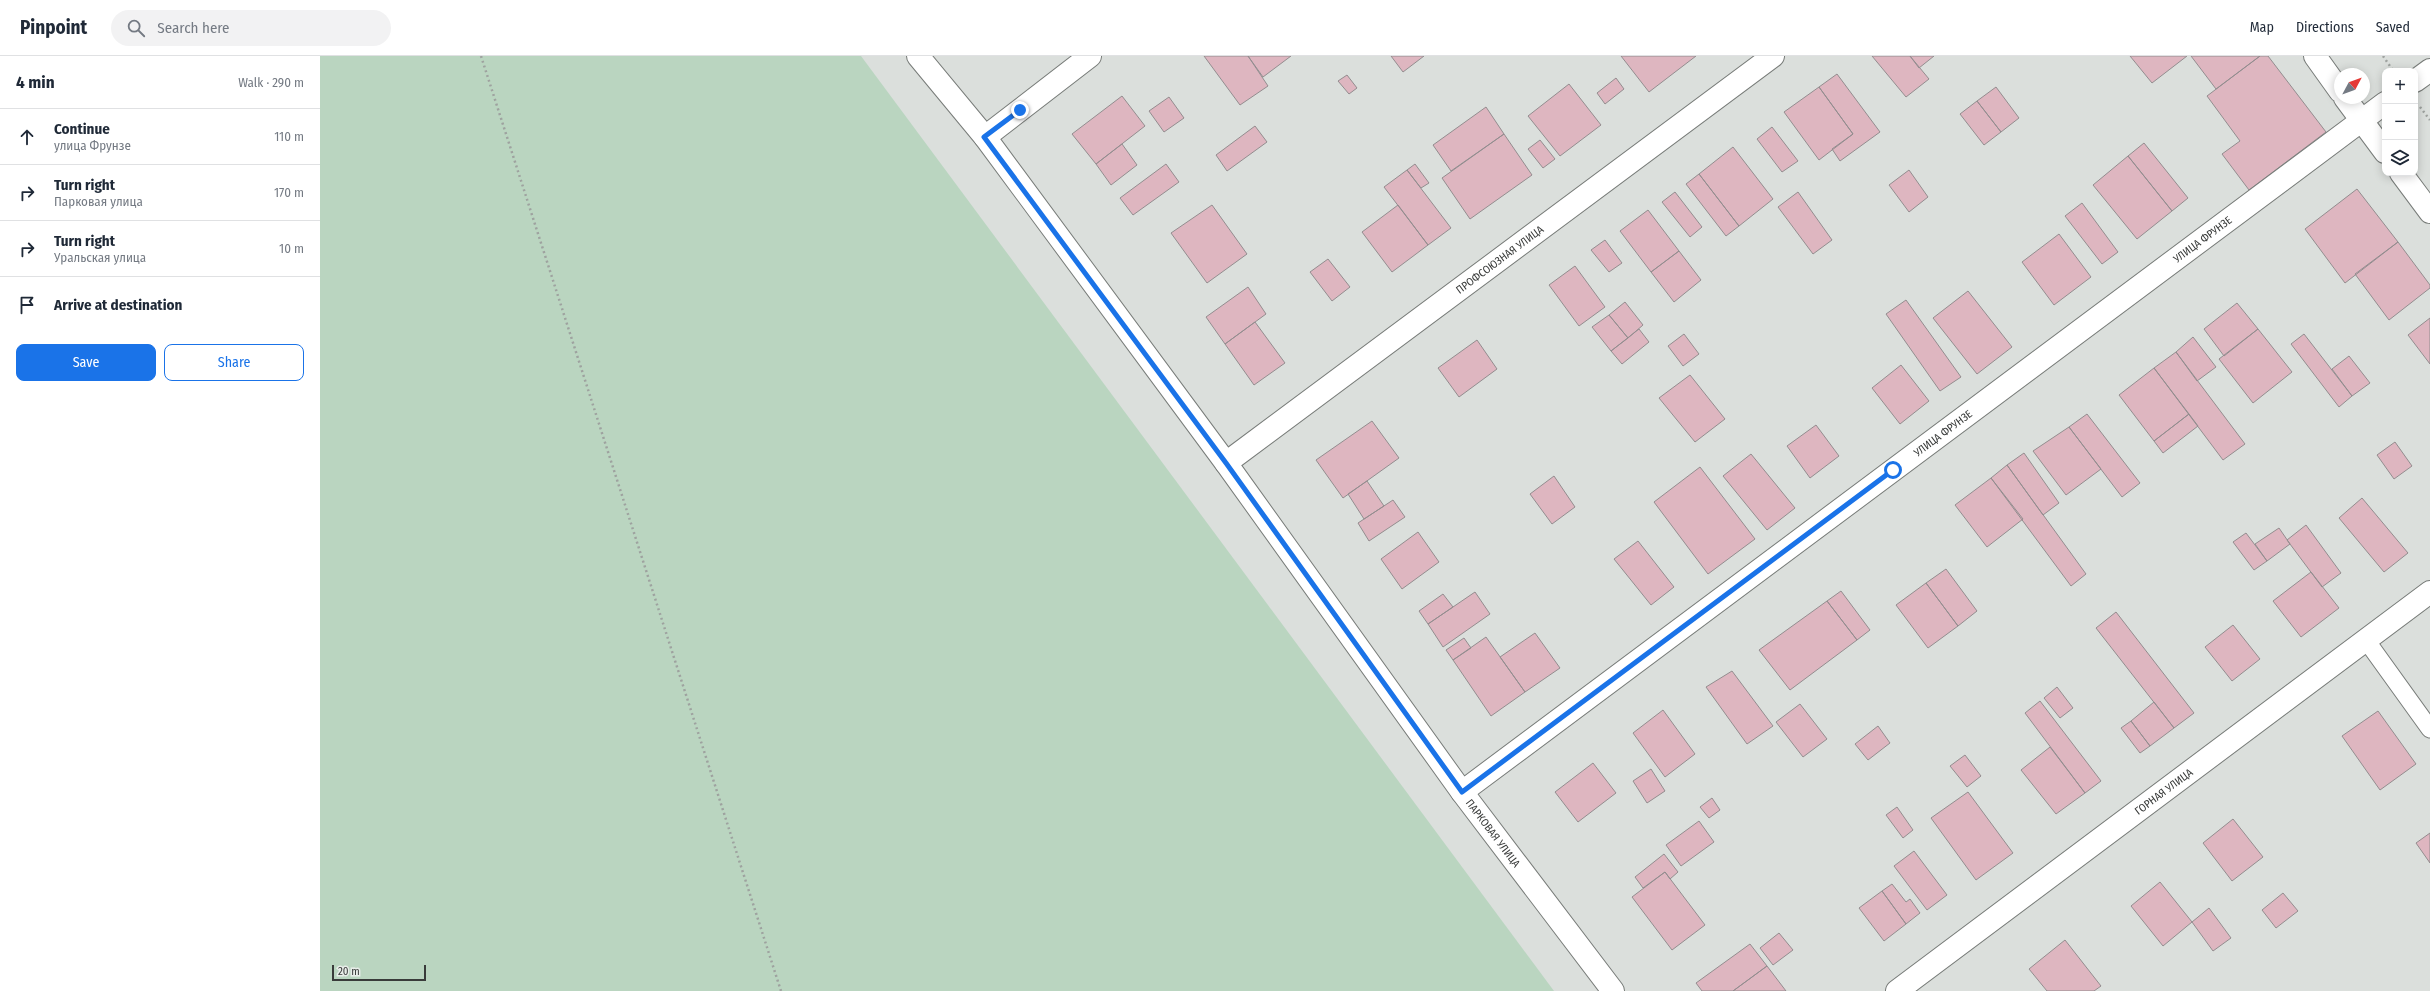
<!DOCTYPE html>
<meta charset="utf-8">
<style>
body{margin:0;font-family:"Fira Sans Condensed",sans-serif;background:#f2f2f3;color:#1f2937}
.controls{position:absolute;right:12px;top:12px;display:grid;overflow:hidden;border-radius:8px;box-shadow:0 2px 10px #0003}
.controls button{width:36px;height:36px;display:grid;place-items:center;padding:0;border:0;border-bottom:1px solid #e0e1e3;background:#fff;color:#1f2937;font:20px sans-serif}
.compass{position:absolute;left:2014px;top:12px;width:36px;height:36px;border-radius:50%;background:#fff;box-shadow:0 2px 10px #0003;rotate:49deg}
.scale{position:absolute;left:12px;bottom:10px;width:94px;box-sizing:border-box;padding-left:4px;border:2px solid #393b3a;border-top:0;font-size:11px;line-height:14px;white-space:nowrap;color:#393b3a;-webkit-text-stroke:3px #e8ede9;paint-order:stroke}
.stop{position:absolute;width:12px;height:12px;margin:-9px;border:3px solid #1a73e8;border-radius:50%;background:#fff}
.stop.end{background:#1a73e8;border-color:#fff;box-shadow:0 1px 4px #0008}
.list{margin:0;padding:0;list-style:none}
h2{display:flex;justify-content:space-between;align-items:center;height:52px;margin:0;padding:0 16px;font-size:17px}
h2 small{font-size:13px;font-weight:400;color:#747a83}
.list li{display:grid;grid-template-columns:26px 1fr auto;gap:12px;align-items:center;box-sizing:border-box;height:56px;padding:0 16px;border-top:1px solid #e0e1e3}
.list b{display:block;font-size:15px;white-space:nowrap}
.list p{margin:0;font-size:13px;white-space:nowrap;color:#747a83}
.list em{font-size:13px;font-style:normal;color:#747a83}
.actions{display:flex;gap:8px;padding:12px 16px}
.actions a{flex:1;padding:9px 0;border:1px solid #1a73e8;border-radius:8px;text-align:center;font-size:14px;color:#1a73e8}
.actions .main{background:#1a73e8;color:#fff}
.icon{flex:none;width:22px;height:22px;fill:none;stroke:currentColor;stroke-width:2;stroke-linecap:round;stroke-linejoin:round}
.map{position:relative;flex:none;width:2110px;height:935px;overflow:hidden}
header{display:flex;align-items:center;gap:24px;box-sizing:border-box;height:56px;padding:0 20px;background:#fff;border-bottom:1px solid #e0e1e3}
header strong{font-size:19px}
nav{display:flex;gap:22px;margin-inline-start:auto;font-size:14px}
.search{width:280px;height:36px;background:#f2f2f3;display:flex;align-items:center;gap:10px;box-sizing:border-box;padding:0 14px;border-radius:22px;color:#747a83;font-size:15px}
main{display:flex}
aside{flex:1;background:#fff}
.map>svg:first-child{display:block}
</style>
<header>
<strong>Pinpoint</strong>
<div class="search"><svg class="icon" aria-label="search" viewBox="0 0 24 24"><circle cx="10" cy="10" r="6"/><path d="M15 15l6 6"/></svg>Search here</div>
<nav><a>Map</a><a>Directions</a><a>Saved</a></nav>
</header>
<main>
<aside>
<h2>4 min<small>Walk · 290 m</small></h2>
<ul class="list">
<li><svg class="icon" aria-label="ahead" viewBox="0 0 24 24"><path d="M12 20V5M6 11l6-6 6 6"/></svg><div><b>Continue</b><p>улица Фрунзе</p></div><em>110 m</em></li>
<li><svg class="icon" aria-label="right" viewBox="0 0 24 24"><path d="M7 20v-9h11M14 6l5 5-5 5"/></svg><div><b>Turn right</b><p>Парковая улица</p></div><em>170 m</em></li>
<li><svg class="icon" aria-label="right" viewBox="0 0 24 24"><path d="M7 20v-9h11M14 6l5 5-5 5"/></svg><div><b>Turn right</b><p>Уральская улица</p></div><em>10 m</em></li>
<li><svg class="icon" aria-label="arrive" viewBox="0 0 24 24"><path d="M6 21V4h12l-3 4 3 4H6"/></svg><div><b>Arrive at destination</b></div></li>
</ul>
<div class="actions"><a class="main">Save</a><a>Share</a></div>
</aside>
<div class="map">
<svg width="2110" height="935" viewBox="0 0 2110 935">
<rect width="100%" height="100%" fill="#dbdfdc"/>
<path fill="#bad5c0" d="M0,0H541L1234,935H0Z"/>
<path fill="#deb6c0" stroke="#938d8f" d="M884,0H928L948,30L920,49Z
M928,0H971L943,21Z
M1071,0H1104L1083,16Z
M1301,0H1376L1329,36Z
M1552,0H1590L1609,23L1586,41Z
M1590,0H1614L1599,12Z
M1810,0H1867L1832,27Z
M1871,0H1940L1896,33Z
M1940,0H1948L2006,76L1929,134L1902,98L1920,85L1887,40Z
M1517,18L1560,76L1520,105L1512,93L1533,78L1499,31Z
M1027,19L1037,32L1029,38L1018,25Z
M1296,22L1304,33L1285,48L1277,37Z
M1249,28L1281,69L1240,100L1208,60Z
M1499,31L1533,78L1499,104L1464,56Z
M1676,31L1699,62L1681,76L1657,45Z
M802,40L825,70L776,108L752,78Z
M849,41L864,62L844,76L829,55Z
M1657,45L1681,76L1664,89L1640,58Z
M1166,51L1184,78L1131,115L1113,89Z
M935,70L947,86L907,115L896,99Z
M1452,71L1478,105L1462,116L1437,83Z
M1184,78L1212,119L1150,163L1122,122Z
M1220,84L1235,103L1223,112L1208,93Z
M1824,87L1868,142L1852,155L1808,100Z
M802,88L817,109L791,129L776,108Z
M1413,91L1453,143L1419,170L1379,118Z
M1808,100L1852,155L1817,183L1773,129Z
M846,108L859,126L813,159L800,142Z
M1095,108L1109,127L1101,132L1087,114Z
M1087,114L1131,172L1108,189L1064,131Z
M1589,114L1608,141L1589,156L1569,129Z
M1379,118L1419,170L1406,180L1366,128Z
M2037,133L2078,186L2025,227L1985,173Z
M1355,136L1382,171L1370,181L1342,146Z
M1478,136L1512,184L1493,198L1458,151Z
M1762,147L1798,196L1782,208L1745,160Z
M892,149L927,198L887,227L851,177Z
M1078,149L1108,189L1072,216L1042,176Z
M1328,154L1359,195L1331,216L1300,175Z
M1739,178L1771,221L1734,249L1702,206Z
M1285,184L1302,207L1289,216L1271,194Z
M2078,186L2110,229V232L2069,264L2035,218Z
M1359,195L1381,224L1354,246L1331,216Z
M1008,203L1030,231L1012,245L990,216Z
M1255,210L1285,251L1259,270L1229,229Z
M928,231L946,258L905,288L886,261Z
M1648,235L1692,291L1657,318L1613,262Z
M1586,244L1641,321L1620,335L1566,258Z
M1305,246L1323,269L1308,282L1289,259Z
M1917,247L1938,273L1904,300L1884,273Z
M1289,259L1308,282L1291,295L1272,271Z
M2110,262V308L2088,279Z
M935,266L965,307L934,329L905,288Z
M1319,273L1329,286L1302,308L1291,295Z
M1938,273L1972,316L1933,347L1899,303Z
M1364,278L1379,298L1363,310L1348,290Z
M1984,278L2032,340L2019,351L1971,288Z
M1873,281L1896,311L1877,325L1856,296Z
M1157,284L1177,313L1139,341L1118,312Z
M1856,296L1925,388L1903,404L1834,312Z
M2029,300L2050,327L2032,340L2012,313Z
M1581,309L1609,345L1580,368L1552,332Z
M1834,312L1869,358L1834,385L1799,339Z
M1370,319L1405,363L1375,386L1339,342Z
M1767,358L1820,427L1802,441L1749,371Z
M1869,358L1878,370L1843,397L1834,385Z
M1052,365L1079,402L1023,442L996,404Z
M1496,369L1519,400L1490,422L1467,390Z
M1749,371L1781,413L1746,439L1713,395Z
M2075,386L2092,410L2074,423L2057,399Z
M1704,397L1739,447L1723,459L1687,409Z
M1431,398L1475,452L1447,474L1403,420Z
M1687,409L1766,518L1751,530L1671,422Z
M1380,411L1435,483L1388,518L1334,446Z
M1234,420L1255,451L1232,468L1210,438Z
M1671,422L1703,463L1667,491L1635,449Z
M1047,425L1064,450L1044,463L1028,438Z
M2042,442L2088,497L2064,516L2019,462Z
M1073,444L1085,461L1049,485L1038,467Z
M1986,469L2021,517L2002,531L1967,484Z
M1959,472L1970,488L1947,505L1935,488Z
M1098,476L1119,506L1082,533L1061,503Z
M1926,477L1947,505L1934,514L1913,486Z
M1318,485L1354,531L1331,549L1294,503Z
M1626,513L1657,555L1638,570L1606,527Z
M1991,516L2019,552L1981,581L1953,545Z
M1606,527L1638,570L1608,592L1576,549Z
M1521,535L1550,574L1537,584L1507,545Z
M1155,536L1170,558L1123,591L1108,568Z
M1123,538L1133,551L1108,568L1099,555Z
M1507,545L1537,584L1470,634L1439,594Z
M1796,556L1874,657L1854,672L1776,572Z
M1913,569L1940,603L1912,625L1885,591Z
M1215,577L1240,612L1205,636L1180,601Z
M1166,581L1205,636L1171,660L1133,604Z
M1144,582L1151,592L1133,604L1126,594Z
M1412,615L1453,670L1427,688L1386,631Z
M1737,631L1753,652L1740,662L1724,642Z
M1720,645L1781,725L1765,737L1705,657Z
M1834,646L1854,672L1830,690L1811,665Z
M1480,648L1507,683L1483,701L1456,666Z
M1343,654L1375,698L1345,721L1313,677Z
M2058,655L2096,708L2060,734L2022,680Z
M1811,665L1830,690L1820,697L1801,672Z
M1558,670L1570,687L1548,704L1535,688Z
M1730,691L1765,737L1736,758L1701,714Z
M1645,699L1661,720L1647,731L1630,710Z
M1273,707L1296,737L1258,766L1235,736Z
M1331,713L1345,735L1327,747L1313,725Z
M1648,736L1693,797L1656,824L1611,762Z
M1392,742L1400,754L1389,762L1380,751Z
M1577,751L1593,774L1583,782L1566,759Z
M1913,763L1943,801L1912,825L1883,787Z
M1379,765L1394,786L1361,810L1346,789Z
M2110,777V807L2096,787Z
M1594,795L1627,839L1607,854L1574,810Z
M1344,798L1358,816L1350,823L1345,816L1323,832L1315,821Z
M1345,816L1385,869L1352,894L1312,841Z
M1840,826L1872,866L1843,890L1811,850Z
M1572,828L1586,846L1590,843L1600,857L1586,868L1562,835Z
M1562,835L1586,868L1564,885L1539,852Z
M1963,837L1978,855L1956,872L1942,854Z
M1889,852L1911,882L1893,895L1872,866Z
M1459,877L1473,894L1453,909L1440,892Z
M1745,884L1781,930L1774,935H1727L1709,913Z
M1430,888L1447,910L1413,935H1382L1376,927Z
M1447,910L1466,935H1413Z"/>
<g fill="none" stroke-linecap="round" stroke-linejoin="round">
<defs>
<path id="service" d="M2046,584L2110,673"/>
<g id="minor">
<path id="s1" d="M598,0L665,81L906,407L1142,736L1293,935"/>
<path d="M2095,25L2110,14"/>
<path d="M665,81L770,0"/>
<path id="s2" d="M906,407L1453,0"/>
<path id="s3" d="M1142,736L2065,47"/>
<path id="s4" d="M1577,935L2110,536"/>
</g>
<path id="tertiary" d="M1995,0L2020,35
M2025,42L2065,96
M2081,117L2110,156"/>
</defs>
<use href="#service" stroke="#787c79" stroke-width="19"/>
<use href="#minor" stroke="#787c79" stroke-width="24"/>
<use href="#tertiary" stroke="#787c79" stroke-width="24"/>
<path stroke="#9ea29f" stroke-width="2.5" stroke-dasharray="2 3" stroke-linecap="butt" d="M161,0L461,935
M2063,0L2072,13
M2100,51L2110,64"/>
<use href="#service" stroke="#fff" stroke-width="17"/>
<use href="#minor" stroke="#fff" stroke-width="22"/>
<use href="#tertiary" stroke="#fff" stroke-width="22"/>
</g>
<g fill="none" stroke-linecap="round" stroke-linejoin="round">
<path stroke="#1a73e8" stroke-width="5" d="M700,54L664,81L906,407L1142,736L1573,414"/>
</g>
<g text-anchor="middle" stroke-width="3" stroke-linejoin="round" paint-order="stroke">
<g font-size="11" fill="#393b3a" stroke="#e8ede9">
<text dy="4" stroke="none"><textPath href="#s3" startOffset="924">УЛИЦА ФРУНЗЕ</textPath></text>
<text dy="4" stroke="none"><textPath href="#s2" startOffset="341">ПРОФСОЮЗНАЯ УЛИЦА</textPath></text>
<text dy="4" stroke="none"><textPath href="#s3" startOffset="600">УЛИЦА ФРУНЗЕ</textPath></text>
<text dy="4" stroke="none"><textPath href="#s4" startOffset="333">ГОРНАЯ УЛИЦА</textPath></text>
<text dy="4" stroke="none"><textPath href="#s1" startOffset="967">ПАРКОВАЯ УЛИЦА</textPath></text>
</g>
</g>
</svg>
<div class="controls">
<button>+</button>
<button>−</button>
<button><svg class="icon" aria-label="layers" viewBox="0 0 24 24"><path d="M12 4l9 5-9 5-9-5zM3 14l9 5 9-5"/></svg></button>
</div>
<svg class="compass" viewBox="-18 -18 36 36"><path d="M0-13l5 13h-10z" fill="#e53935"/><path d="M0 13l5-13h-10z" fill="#747a83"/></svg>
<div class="scale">20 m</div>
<div class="stop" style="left:1573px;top:414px"></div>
<div class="stop end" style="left:700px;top:54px"></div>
</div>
</main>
